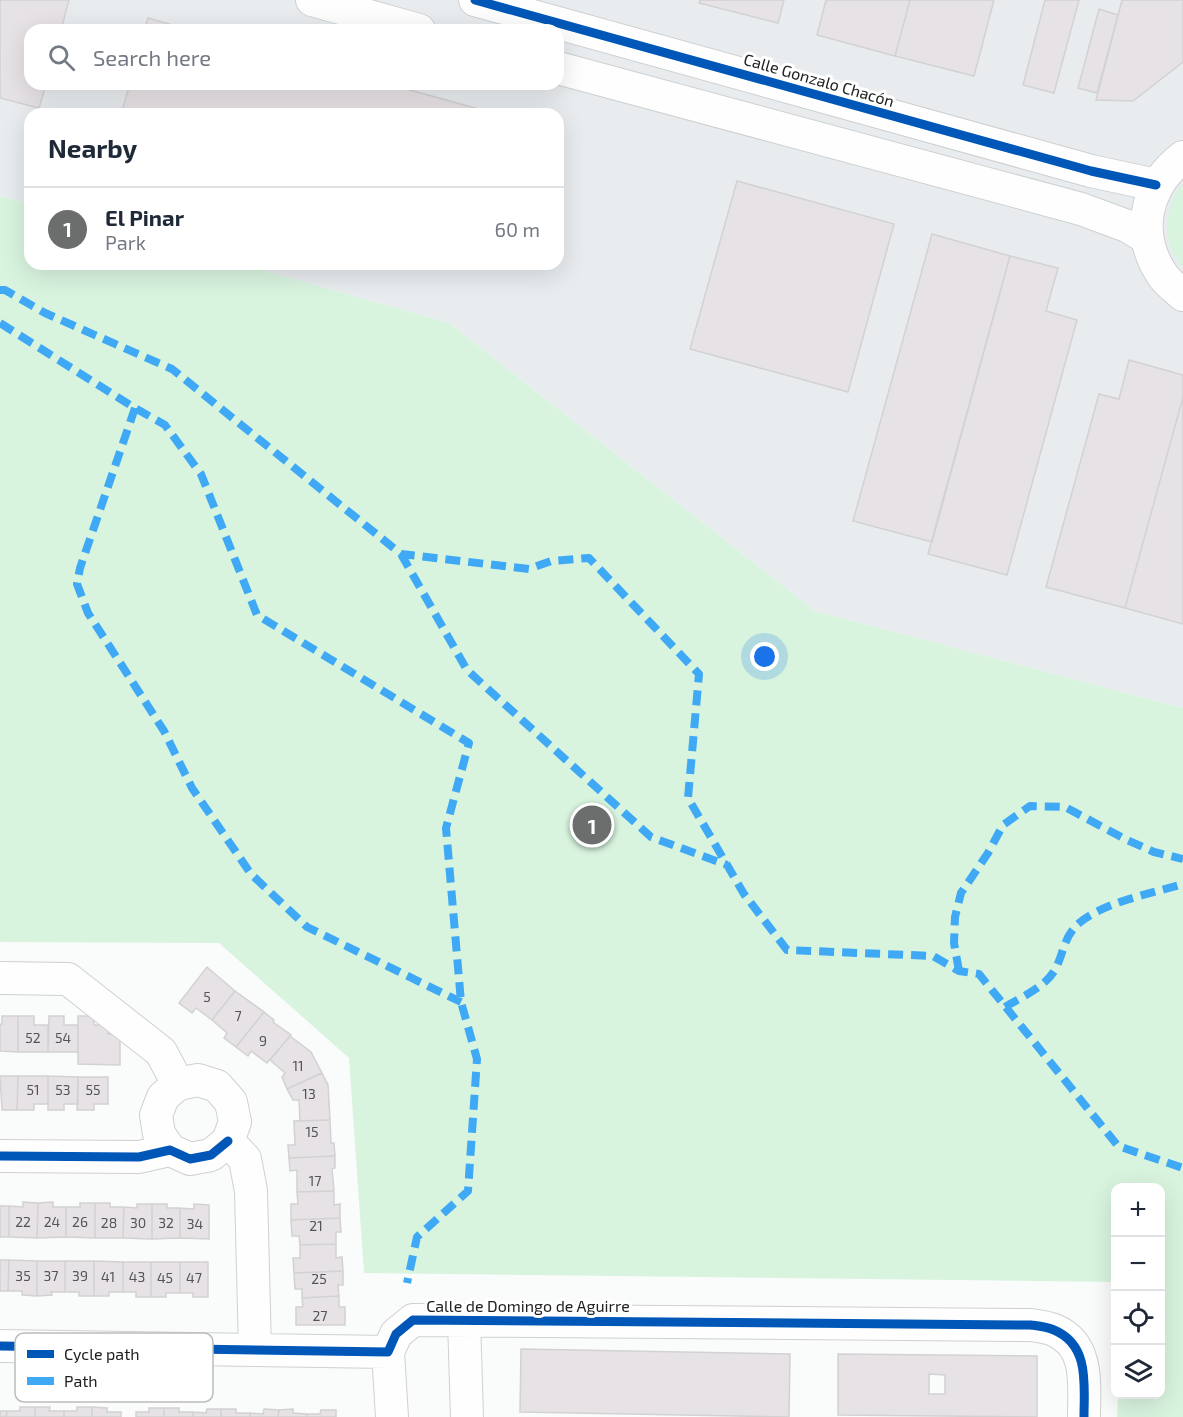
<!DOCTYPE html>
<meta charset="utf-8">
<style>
body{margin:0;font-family:"Exo 2",sans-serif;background:#f6f6f7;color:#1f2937}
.controls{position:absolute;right:18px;bottom:18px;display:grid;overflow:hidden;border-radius:12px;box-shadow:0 6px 24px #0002}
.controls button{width:54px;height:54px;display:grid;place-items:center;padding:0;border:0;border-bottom:2px solid #e0e1e3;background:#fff;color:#1f2937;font:30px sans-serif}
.you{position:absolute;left:765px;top:657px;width:21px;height:21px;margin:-15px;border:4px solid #fff;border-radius:50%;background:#1a73e8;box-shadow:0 0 0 9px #1a73e833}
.badge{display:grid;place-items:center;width:39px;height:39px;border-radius:50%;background:#6c6d6d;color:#fff;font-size:20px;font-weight:700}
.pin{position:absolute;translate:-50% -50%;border:3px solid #fff;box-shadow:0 2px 6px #0006}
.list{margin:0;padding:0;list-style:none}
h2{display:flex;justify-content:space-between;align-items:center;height:78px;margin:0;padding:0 24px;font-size:26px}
h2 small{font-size:20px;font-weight:400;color:#747a83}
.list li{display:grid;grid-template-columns:39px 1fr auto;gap:18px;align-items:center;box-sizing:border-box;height:84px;padding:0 24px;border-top:2px solid #e0e1e3}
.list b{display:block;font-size:22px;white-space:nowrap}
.list p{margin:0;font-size:20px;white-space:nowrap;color:#747a83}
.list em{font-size:20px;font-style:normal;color:#747a83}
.icon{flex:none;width:33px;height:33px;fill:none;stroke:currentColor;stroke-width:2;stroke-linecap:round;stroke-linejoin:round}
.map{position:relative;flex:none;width:1183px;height:1417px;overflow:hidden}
.search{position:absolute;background:#fff;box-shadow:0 6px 24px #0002;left:24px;top:24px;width:540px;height:66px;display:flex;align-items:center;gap:15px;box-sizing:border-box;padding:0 21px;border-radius:18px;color:#747a83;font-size:22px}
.panel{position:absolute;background:#fff;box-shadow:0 6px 24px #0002;left:24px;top:108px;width:540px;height:162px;border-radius:18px}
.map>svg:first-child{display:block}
</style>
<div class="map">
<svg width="1183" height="1417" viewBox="0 0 1183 1417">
<rect width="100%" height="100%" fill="#fafbfb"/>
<path fill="#e8ecef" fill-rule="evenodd" d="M0,0H1183V708L815,611L449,323L241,264H558V114H30V204L0,196ZM30,30H558V84H30Z"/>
<path fill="#d8f4df" d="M1183,184V267C1161,245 1163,206 1183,184Z
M0,196L30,204V264H241L449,323L815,611L1183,708V1417H1117L1118,1395L1160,1394V1188H1116L1115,1282L364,1273L349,1058L219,943L0,942Z"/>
<path fill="#e7e2e5" stroke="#d2d2d2" stroke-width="1.5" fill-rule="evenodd" d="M0,0H69L61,30H30V84H46L39,108L0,98Z
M700,0H784L778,23L699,3Z
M826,0H910L895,56L817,35Z
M910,0H994L974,76L895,56Z
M1045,0H1079L1054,93L1023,85Z
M1122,0H1183V62L1133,101L1096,100Z
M1099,9L1118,15L1097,93L1078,88Z
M148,18L190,30H144Z
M130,84H388L497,114H121Z
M737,181L894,224L848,392L690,349Z
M932,234L1010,256L932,542L853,521Z
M1010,256L1058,268L1046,311L1077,320L1007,575L928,554Z
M1129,360L1183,375V397L1125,608L1046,587L1099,394L1119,399Z
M1183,397V624L1125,608Z
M207,967L235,991L212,1020L196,1008L192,1013L179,1003Z
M235,991L264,1012L236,1047L224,1038L227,1033L212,1020Z
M264,1012L274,1020L273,1022L291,1035L267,1063L251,1051L248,1056L236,1047Z
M2,1016H18V1052L0,1051V1024H2Z
M18,1016H34V1025H48V1052H18Z
M49,1016H64V1025H78V1052H48Z
M78,1016H94V1025H108V1034H120V1065L78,1064Z
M290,1036L311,1052L322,1073L287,1089L282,1077L285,1073L270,1060Z
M322,1073L328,1085L330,1120L300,1121L299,1100H293L287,1089Z
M0,1076H18L17,1110H2Z
M18,1076H48V1104H34V1110H17Z
M48,1076L78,1077V1104H64V1110H48Z
M78,1077H108V1104H94V1110H77Z
M330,1120L331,1143H334L335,1156L289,1158L288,1145H295L294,1121Z
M335,1156V1168L332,1169L334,1191L297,1192V1170L290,1171L289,1158Z
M334,1191V1205L340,1204V1218L291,1220V1204H298L297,1192Z
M23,1202L38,1203L37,1238L9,1237V1206L23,1207Z
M53,1202V1207H66V1237L37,1238L38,1203Z
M80,1203H95V1238L66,1237V1207H80Z
M95,1203H110V1207H124L123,1238H95Z
M137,1204H152V1239L123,1238L124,1207L137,1208Z
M152,1204H167V1208H180V1238L152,1239Z
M194,1204L209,1205V1239L180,1238V1208L194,1209Z
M0,1206H9V1237H0Z
M340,1218L341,1232H336V1244L300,1245L299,1236H292L291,1220Z
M336,1244V1258L342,1257L343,1271L294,1273L293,1258H300V1245Z
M0,1260H9L8,1291H0Z
M9,1260L37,1261V1296L22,1295V1291H8Z
M37,1261H65V1292H51L52,1295L37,1296Z
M65,1261H94V1296H79V1292H65Z
M94,1261L123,1262V1292H109V1296H94Z
M123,1262H151V1297H136V1292H123Z
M151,1262H180V1293H166V1297H151Z
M180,1262H208V1297H193V1293H180Z
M343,1271V1285H338L339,1296L302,1298V1289H295L294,1273Z
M339,1296V1307H345V1325H296V1307H303L302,1298Z
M521,1349L790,1354L789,1417L520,1412Z
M838,1354L1037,1356V1417L838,1415ZM929,1374L945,1375V1394H929Z
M20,1407H35V1417H6L7,1411H20Z
M35,1407H50L49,1411H64V1417H35Z
M77,1407H92V1417H64V1411H77Z
M92,1407L107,1408V1412H121V1417H92Z
M149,1408H164V1417H136V1412H149Z
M164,1408H179V1412H193V1417H164Z
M207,1409H221V1417H193V1412L206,1413Z
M221,1409H236V1413H250V1417H221Z
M264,1409L279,1410L278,1417H250V1413L263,1414Z
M293,1409V1413L307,1414V1417H278L279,1410Z
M321,1410H336V1417H307V1414H320Z
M0,1411H7L6,1417H0Z"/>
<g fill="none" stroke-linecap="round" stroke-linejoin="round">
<defs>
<path id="minor" d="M312,0L419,30
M475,0L1091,171L1156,185
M558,68L1081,209L1127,226L1147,238
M1183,157C1144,187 1135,235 1163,276C1168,283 1176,289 1183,295
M0,978L68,979L161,1052L178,1084
M228,1141L245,1159L251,1191L255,1350
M170,1150L159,1134L156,1115L163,1097L178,1084L198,1080L217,1086L231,1102L235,1122L228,1141
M0,1156L139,1157L170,1150L190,1159L211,1155L228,1141
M464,1320L467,1417
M0,1346L388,1352L396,1334L413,1320L1031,1325C1038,1326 1047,1327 1054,1330C1090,1345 1084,1385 1084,1417
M388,1352L392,1417"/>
</defs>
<use href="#minor" stroke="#cfd0d0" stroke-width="34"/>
<use href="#minor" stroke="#fefefe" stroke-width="32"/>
<path stroke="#3fa9f5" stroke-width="8" stroke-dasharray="15 8" stroke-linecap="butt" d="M0,290H5L45,313L172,369L401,554L529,569L551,561L589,558L699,674L688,798L744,894L787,950L933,956L959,971L979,974L1118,1146L1183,1168
M0,323L135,408L165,425L201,474L257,615L469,743L446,828L461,1002L477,1059L468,1191L417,1237L407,1283
M135,408L80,568L77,584L88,613L164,731L192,788L251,874L307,927L461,1002
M401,554L467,670L651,837L727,865
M959,971L954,943L955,917L961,893L988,853L1003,825L1030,806L1065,807L1125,839L1154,852L1183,859
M1005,1007C1023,996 1046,987 1056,968C1065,949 1064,934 1083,920C1109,901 1153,893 1183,884"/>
<defs>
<path id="cycleway" d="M475,0L1091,171L1156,185
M0,1156L139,1157L170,1150L190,1159L211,1155L228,1141
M0,1346L388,1352L396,1334L413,1320L1031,1325C1038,1326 1047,1327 1054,1330C1090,1345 1084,1385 1084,1417"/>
</defs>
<use href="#cycleway" stroke="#fff" stroke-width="13"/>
<use href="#cycleway" stroke="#0057b8" stroke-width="9"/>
</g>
<g text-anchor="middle" stroke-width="6" stroke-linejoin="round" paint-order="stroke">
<g font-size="14" fill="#555455">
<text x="207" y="1002">5</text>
<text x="238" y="1021">7</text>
<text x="33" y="1043">52</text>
<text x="63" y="1043">54</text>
<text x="263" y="1046">9</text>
<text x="298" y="1071">11</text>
<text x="33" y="1095">51</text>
<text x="63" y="1095">53</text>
<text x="93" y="1095">55</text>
<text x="309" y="1099">13</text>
<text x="312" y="1137">15</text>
<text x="315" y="1186">17</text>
<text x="23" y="1227">22</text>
<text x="52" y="1227">24</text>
<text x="80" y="1227">26</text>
<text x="109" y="1228">28</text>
<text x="138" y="1228">30</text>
<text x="166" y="1228">32</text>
<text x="195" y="1229">34</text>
<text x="316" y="1231">21</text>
<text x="23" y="1281">35</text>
<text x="51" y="1281">37</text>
<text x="80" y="1281">39</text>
<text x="108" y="1282">41</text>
<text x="137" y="1282">43</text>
<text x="165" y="1283">45</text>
<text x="194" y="1283">47</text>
<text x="319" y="1284">25</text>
<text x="320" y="1321">27</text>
</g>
<g font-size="16" fill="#202121" stroke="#fff">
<text transform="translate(819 80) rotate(16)" y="6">Calle Gonzalo Chacón</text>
<text x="528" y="1312">Calle de Domingo de Aguirre</text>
</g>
</g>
<rect x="15" y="1333" width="198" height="69" rx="9" fill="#fff" stroke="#bcbcbc" stroke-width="1.5"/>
<rect x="27" y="1350" width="27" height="8" fill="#0057b8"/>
<rect x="27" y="1377" width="27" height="8" fill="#3fa9f5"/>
<g font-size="16" fill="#202121">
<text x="64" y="1360">Cycle path</text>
<text x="64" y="1387">Path</text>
</g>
</svg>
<div class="controls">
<button>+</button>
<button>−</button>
<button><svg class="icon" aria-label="locate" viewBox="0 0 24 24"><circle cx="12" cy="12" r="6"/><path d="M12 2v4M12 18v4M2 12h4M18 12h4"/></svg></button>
<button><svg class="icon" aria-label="layers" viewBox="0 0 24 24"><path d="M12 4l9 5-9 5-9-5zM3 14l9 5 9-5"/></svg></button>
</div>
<div class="you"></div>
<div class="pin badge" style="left:592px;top:825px">1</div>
<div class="search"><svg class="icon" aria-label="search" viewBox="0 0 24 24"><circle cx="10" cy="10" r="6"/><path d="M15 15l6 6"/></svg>Search here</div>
<section class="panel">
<h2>Nearby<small></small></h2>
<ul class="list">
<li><span class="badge">1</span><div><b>El Pinar</b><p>Park</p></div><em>60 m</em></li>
</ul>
</section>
</div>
